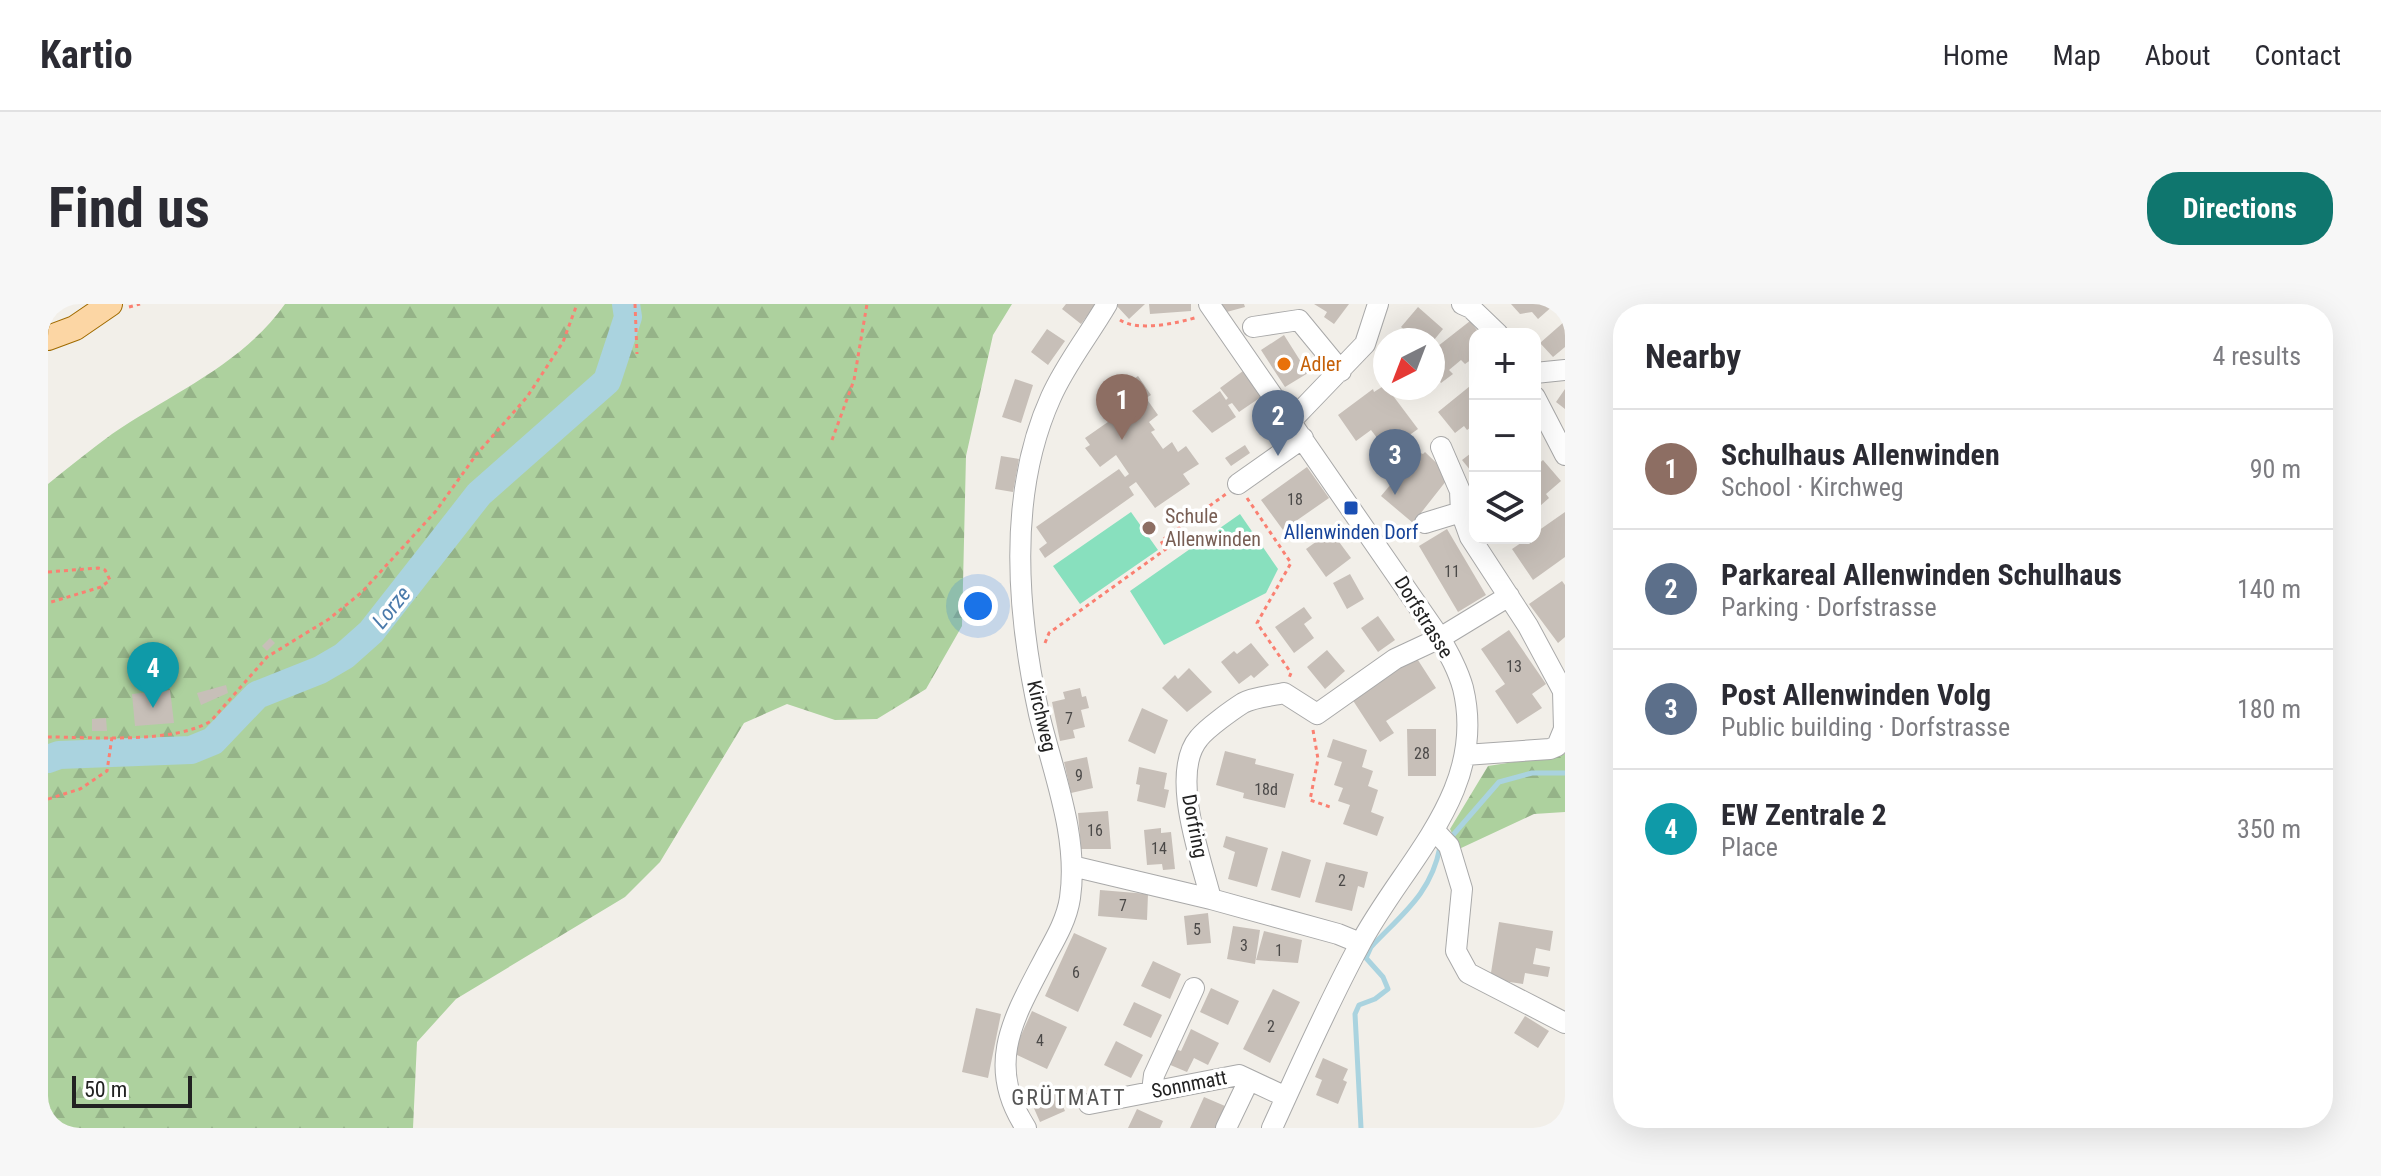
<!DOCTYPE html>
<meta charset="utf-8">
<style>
body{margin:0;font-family:"Roboto Condensed",sans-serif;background:#f7f7f7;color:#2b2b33}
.controls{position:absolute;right:24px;top:24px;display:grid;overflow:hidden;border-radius:16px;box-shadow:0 8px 32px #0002}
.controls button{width:72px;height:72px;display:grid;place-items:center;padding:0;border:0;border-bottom:2px solid #e1e1e2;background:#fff;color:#2b2b33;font:40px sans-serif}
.compass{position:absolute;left:1325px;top:24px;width:72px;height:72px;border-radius:50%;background:#fff;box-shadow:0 8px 32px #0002;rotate:222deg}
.scale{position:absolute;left:24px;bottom:20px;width:120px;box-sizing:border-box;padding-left:8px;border:4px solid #222;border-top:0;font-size:22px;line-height:28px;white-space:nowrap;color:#222;-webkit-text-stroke:6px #fff;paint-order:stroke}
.you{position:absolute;left:930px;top:302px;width:28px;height:28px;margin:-20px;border:6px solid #fff;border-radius:50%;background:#1a73e8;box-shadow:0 0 0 12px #1a73e833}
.badge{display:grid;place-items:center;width:52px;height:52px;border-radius:50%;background:#0f766e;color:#fff;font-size:26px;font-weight:700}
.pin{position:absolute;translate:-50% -66px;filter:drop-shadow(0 2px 4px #0008)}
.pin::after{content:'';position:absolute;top:42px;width:28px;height:24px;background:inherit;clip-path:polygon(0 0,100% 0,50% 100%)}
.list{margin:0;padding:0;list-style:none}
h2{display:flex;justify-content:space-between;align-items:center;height:104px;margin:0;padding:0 32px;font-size:34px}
h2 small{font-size:26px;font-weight:400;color:#7c7c81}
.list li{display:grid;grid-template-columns:52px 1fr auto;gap:24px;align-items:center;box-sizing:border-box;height:120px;padding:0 32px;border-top:2px solid #e1e1e2}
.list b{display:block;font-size:30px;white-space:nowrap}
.list p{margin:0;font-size:26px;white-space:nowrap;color:#7c7c81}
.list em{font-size:26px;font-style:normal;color:#7c7c81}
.icon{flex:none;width:44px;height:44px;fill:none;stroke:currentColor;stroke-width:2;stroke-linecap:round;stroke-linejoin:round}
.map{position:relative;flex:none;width:1517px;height:824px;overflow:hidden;border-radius:32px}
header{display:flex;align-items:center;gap:48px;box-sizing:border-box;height:112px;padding:0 40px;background:#fff;border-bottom:2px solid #e1e1e2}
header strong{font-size:38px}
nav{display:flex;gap:44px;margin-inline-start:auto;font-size:28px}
.intro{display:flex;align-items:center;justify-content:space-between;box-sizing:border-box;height:192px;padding:0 48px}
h1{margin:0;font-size:56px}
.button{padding:20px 36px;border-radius:32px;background:#0f766e;color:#fff;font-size:28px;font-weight:700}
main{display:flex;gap:48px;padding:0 48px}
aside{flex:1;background:#fff;border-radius:32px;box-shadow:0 8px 32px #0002}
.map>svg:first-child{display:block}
</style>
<header>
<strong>Kartio</strong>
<nav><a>Home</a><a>Map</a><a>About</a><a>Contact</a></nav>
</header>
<div class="intro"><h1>Find us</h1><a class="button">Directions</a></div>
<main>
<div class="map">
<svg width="1517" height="824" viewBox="0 0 1517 824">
<defs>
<pattern id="forest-firs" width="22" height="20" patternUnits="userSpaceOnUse" patternTransform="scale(2)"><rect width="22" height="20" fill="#add19e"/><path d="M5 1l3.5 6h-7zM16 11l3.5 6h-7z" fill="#95b388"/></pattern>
</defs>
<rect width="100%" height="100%" fill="#f2efe9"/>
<path fill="url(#forest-firs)" d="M237,0H964L945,31L918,152L914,322L878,385L829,415L787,416L739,400L696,419L612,558L577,593L408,695L369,738L365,824H0V180C21,163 42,146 64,130C124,89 194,61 237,0Z
M1517,450V508L1486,510L1411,545L1402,525L1440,462Z"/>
<path fill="#88e0be" d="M1083,208L1110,246L1032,300L1005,262Z
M1192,210L1230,265L1218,289L1116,341L1082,287Z"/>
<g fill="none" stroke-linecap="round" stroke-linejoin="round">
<path stroke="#aad3df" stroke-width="5" d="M1405,531L1451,478L1484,469H1517
M1313,824L1307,710L1311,701L1327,695L1340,685L1335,673L1318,654L1323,643C1354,610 1383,590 1392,543"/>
<path stroke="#aad3df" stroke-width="28" d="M0,455L11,451L143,446L165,437L209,391L272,366L296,352L323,328L431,190L559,77L580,13L578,0"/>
</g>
<path fill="#c7bfb8" d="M1018,0H1048L1033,20L1014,5Z
M1067,0H1097L1081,15Z
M1101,0H1143V7L1102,10Z
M1172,0H1196L1197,3L1175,9Z
M1266,0H1301L1286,20L1276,13L1279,8Z
M1463,0H1507L1490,15L1484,8L1472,10Z
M1370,3L1395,25L1386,36H1368L1353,23Z
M1422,17L1432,30H1427V46L1423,49L1427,53L1417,60L1413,56L1401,66L1405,70L1393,79L1390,75L1385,79V46Z
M1517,17V43L1505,53L1492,39Z
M999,25L1017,37L1000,61L983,48Z
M1236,31L1260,69L1237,83L1213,46Z
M1195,67L1213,93L1191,108L1184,99L1180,101L1188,113L1164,129L1144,107L1172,87L1178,96L1180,94L1172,84Z
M1090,72L1103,91L1098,94L1110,111L1101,118L1107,126L1103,128L1115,145L1124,138L1130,148L1138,142L1151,160L1135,170L1142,180L1107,204L1088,178L1081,183L1086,191L997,254L991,245L999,239L988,223L1071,165L1077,173L1081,170L1068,151L1052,163L1037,144L1042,141L1037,134L1080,104L1068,88Z
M967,75L985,81L973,119L954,113Z
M1427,78V120L1419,126L1416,122L1407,129L1390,108Z
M1337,81L1370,125L1339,147L1323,126L1308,137L1290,111L1325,85L1326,88Z
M1517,85V105L1508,98Z
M1197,141L1202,149L1183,162L1177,154Z
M1427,146V172L1414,156Z
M1370,148L1375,150L1377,148L1402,172L1365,219L1333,192Z
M953,152L971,155L965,188L947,185Z
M1495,156L1513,177L1498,190L1501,194L1492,202L1487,196V163Z
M1259,163L1281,194L1235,226L1213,196Z
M1517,208V253L1485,276L1464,245L1480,234H1487V229Z
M1399,225L1438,291L1410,308L1371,242Z
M1283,227L1303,254L1278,273L1258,245Z
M1302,270L1316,295L1299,305L1285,279Z
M1514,277L1517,281V333L1510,339L1481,300Z
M1256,303L1264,314L1256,320L1266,334L1246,349L1227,323Z
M1330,312L1347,336L1330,348L1313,324Z
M1461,326L1498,380L1484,390L1494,404L1469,420L1447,387L1457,380L1433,345Z
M222,334L227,339L219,347L214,342Z
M1203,339L1221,361L1206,374L1203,371L1191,380L1173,358L1186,347L1189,350Z
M1279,346L1297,367L1277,385L1259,363Z
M1368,353L1388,384L1338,417L1346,429L1332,438L1304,395Z
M1141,364L1164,388L1139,408L1114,384L1127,371L1130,375Z
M178,381L180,389L153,401L149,389Z
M1032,384L1034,393L1038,392L1041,404L1033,406L1037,423L1025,426L1027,434L1012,437L1004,398L1017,395L1015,388Z
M122,386L126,419L87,422L84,390Z
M1094,404L1120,416L1107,450L1080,437Z
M58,414L59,427H44V415Z
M1359,425H1388V472H1360Z
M1285,435L1319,446L1314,463L1325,467L1320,482L1330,486L1323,508L1336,513L1329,532L1295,520L1302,501L1290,497L1295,484L1286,481L1294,458L1279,453Z
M1177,447L1208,455L1207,460L1246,470L1237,504L1195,494L1196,489L1168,481Z
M1039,453L1045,484L1023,489L1016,458Z
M1091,463L1119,469L1116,485L1121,486L1117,504L1089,497L1092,481L1088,480Z
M1060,507L1063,545H1033L1030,509Z
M1113,524V529L1123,528L1127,565L1115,566L1114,560L1099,561L1096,526Z
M1178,532L1220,544L1209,583L1180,575L1187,548L1175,543Z
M1234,547L1263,556L1252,594L1223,586Z
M1278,558L1320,568L1316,584L1310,582L1304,607L1267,598Z
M1052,586L1100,590L1099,616L1050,612Z
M1160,609L1163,639L1139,641L1136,612Z
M1451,618L1505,627L1502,647L1488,644L1485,660L1502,663L1500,673L1477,669L1475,680L1442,675Z
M1185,622L1212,626L1207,660L1179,655Z
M1216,627L1254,636L1250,659L1208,656Z
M1026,629L1059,644L1030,708L997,692Z
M1105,657L1133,670L1122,695L1093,682Z
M1163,684L1191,697L1180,721L1152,708Z
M1225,685L1252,698L1222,759L1195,745Z
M1086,698L1114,711L1103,734L1075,721Z
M928,704L953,710L940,774L914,768Z
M984,707L1019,723L999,765L965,749Z
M1477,712L1501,727L1490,744L1466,729Z
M1143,725L1171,739L1160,761L1146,754L1139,768L1120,760L1127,745L1133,747Z
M1068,737L1095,751L1083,774L1056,761Z
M1275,754L1300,765L1295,776L1299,778L1290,800L1268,791L1274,776L1267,773Z
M1006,782L1017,807L992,818L981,793Z
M1156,793L1177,802L1168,824H1142Z
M1089,805L1115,817L1112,824H1080Z"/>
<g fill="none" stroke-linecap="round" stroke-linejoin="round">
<defs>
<path id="minor" d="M1161,0L1392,334C1401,350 1410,366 1415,384C1440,488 1355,558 1311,642C1279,701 1252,763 1224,824
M1414,0L1423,4L1450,30
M1205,23L1251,16L1293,67
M1487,69L1517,66
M1487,93L1517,151
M1243,117L1317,40L1330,0
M1393,143L1412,187L1413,208
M1190,180L1255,134
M1377,219L1413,208L1422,233L1480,322L1515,387L1516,425L1509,442L1502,445L1417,451
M1386,526L1401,542L1414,585L1408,647L1420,669L1517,719
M1024,562L1163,595
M1312,639L1290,630L1163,595C1153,555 1121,469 1151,434C1159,424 1184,406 1195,399C1206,393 1223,392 1236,389L1269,410L1347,355L1392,334L1461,292
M1104,787L1106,771L1146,684
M1041,800L1191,771L1238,793
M978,824C935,759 968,710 999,650C1009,632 1019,614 1022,594C1031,532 1005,469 991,410C969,309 959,190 1003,93C1017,61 1041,31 1059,0
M1178,824L1201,776"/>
<path id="major" d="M0,34L27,24L62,0"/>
</defs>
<use href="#minor" stroke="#a9a9a9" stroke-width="22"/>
<use href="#major" stroke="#a06b00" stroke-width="26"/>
<path stroke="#fa8072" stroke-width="3" stroke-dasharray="4 4" stroke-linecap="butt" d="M587,0L589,50
M81,3L92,0
M1072,16C1090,28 1130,19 1150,13
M784,136L806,76L819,0
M1199,194L1243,259L1209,319L1243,369L1241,374
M0,268L50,264L57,266L62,276L53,283L0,299
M997,339L1001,329L1118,245L1113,237L1178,190
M1265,426L1270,455L1262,496L1285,504
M0,433C45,433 125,440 163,417L219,353L281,315L314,288L388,207L428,151L479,93L515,38L529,0
M0,495L32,485L59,467L64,433"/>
<use href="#minor" stroke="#fff" stroke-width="20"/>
<use href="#major" stroke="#fcd6a4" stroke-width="24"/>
</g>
<circle fill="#e8710a" stroke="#fff" stroke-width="3" cx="1236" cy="60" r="8"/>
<rect fill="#1a4fb4" stroke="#fff" stroke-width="3" x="1295" y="196" width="16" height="16" rx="4"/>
<circle fill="#8d6e63" stroke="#fff" stroke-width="3" cx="1101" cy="224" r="8"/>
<g text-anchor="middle" stroke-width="7" stroke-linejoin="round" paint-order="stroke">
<g font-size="16" fill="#4b4948">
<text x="1247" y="201">18</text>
<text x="1404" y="273">11</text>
<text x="1466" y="368">13</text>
<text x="1021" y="420">7</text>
<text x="1374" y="455">28</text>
<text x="1031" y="477">9</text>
<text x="1218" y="491">18d</text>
<text x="1047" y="532">16</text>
<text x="1111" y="550">14</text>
<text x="1294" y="582">2</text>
<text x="1075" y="607">7</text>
<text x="1149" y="631">5</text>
<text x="1196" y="647">3</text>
<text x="1231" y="652">1</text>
<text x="1028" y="674">6</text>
<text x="1223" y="728">2</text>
<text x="992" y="742">4</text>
</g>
<g font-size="20" fill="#c56008" stroke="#fff" text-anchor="start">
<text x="1252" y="67">Adler</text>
</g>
<g font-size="20" fill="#785e54" stroke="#fff" text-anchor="start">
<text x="1117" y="219">Schule<tspan x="1117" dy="23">Allenwinden</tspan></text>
</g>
<g font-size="20" fill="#164399" stroke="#fff">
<text x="1303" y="235">Allenwinden Dorf</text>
</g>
<g font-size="20" fill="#222" stroke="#fff">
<text transform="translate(1376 313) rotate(58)" y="7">Dorfstrasse</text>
<text transform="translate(994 412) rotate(77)" y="7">Kirchweg</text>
<text transform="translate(1147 522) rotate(79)" y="7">Dorfring</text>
<text transform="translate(1141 780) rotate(-11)" y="7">Sonnmatt</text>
</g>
<g font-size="22" font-style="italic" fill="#4a7aab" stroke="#fff">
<text transform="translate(343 303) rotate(-51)" y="8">Lorze</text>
</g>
<g font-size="22" letter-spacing="2" fill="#555" stroke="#fff">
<text x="1021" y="801">GRÜTMATT</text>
</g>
</g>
</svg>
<div class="controls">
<button>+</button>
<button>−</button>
<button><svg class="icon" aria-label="layers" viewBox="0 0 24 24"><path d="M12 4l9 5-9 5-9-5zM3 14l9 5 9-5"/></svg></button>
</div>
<svg class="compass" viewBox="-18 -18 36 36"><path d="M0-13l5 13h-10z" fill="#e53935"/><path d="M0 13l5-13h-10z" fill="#7c7c81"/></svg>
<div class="scale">50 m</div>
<div class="you"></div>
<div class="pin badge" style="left:1074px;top:136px;background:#8d6e63">1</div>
<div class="pin badge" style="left:1230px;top:152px;background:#5c6f8a">2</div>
<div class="pin badge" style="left:1347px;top:191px;background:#5c6f8a">3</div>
<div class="pin badge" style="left:105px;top:404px;background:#0f9aa8">4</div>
</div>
<aside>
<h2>Nearby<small>4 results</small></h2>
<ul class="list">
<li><span class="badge" style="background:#8d6e63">1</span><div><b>Schulhaus Allenwinden</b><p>School · Kirchweg</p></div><em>90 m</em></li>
<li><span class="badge" style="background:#5c6f8a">2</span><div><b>Parkareal Allenwinden Schulhaus</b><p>Parking · Dorfstrasse</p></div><em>140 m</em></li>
<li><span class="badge" style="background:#5c6f8a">3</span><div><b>Post Allenwinden Volg</b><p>Public building · Dorfstrasse</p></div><em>180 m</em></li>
<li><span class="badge" style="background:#0f9aa8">4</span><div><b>EW Zentrale 2</b><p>Place</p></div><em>350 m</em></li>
</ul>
</aside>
</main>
